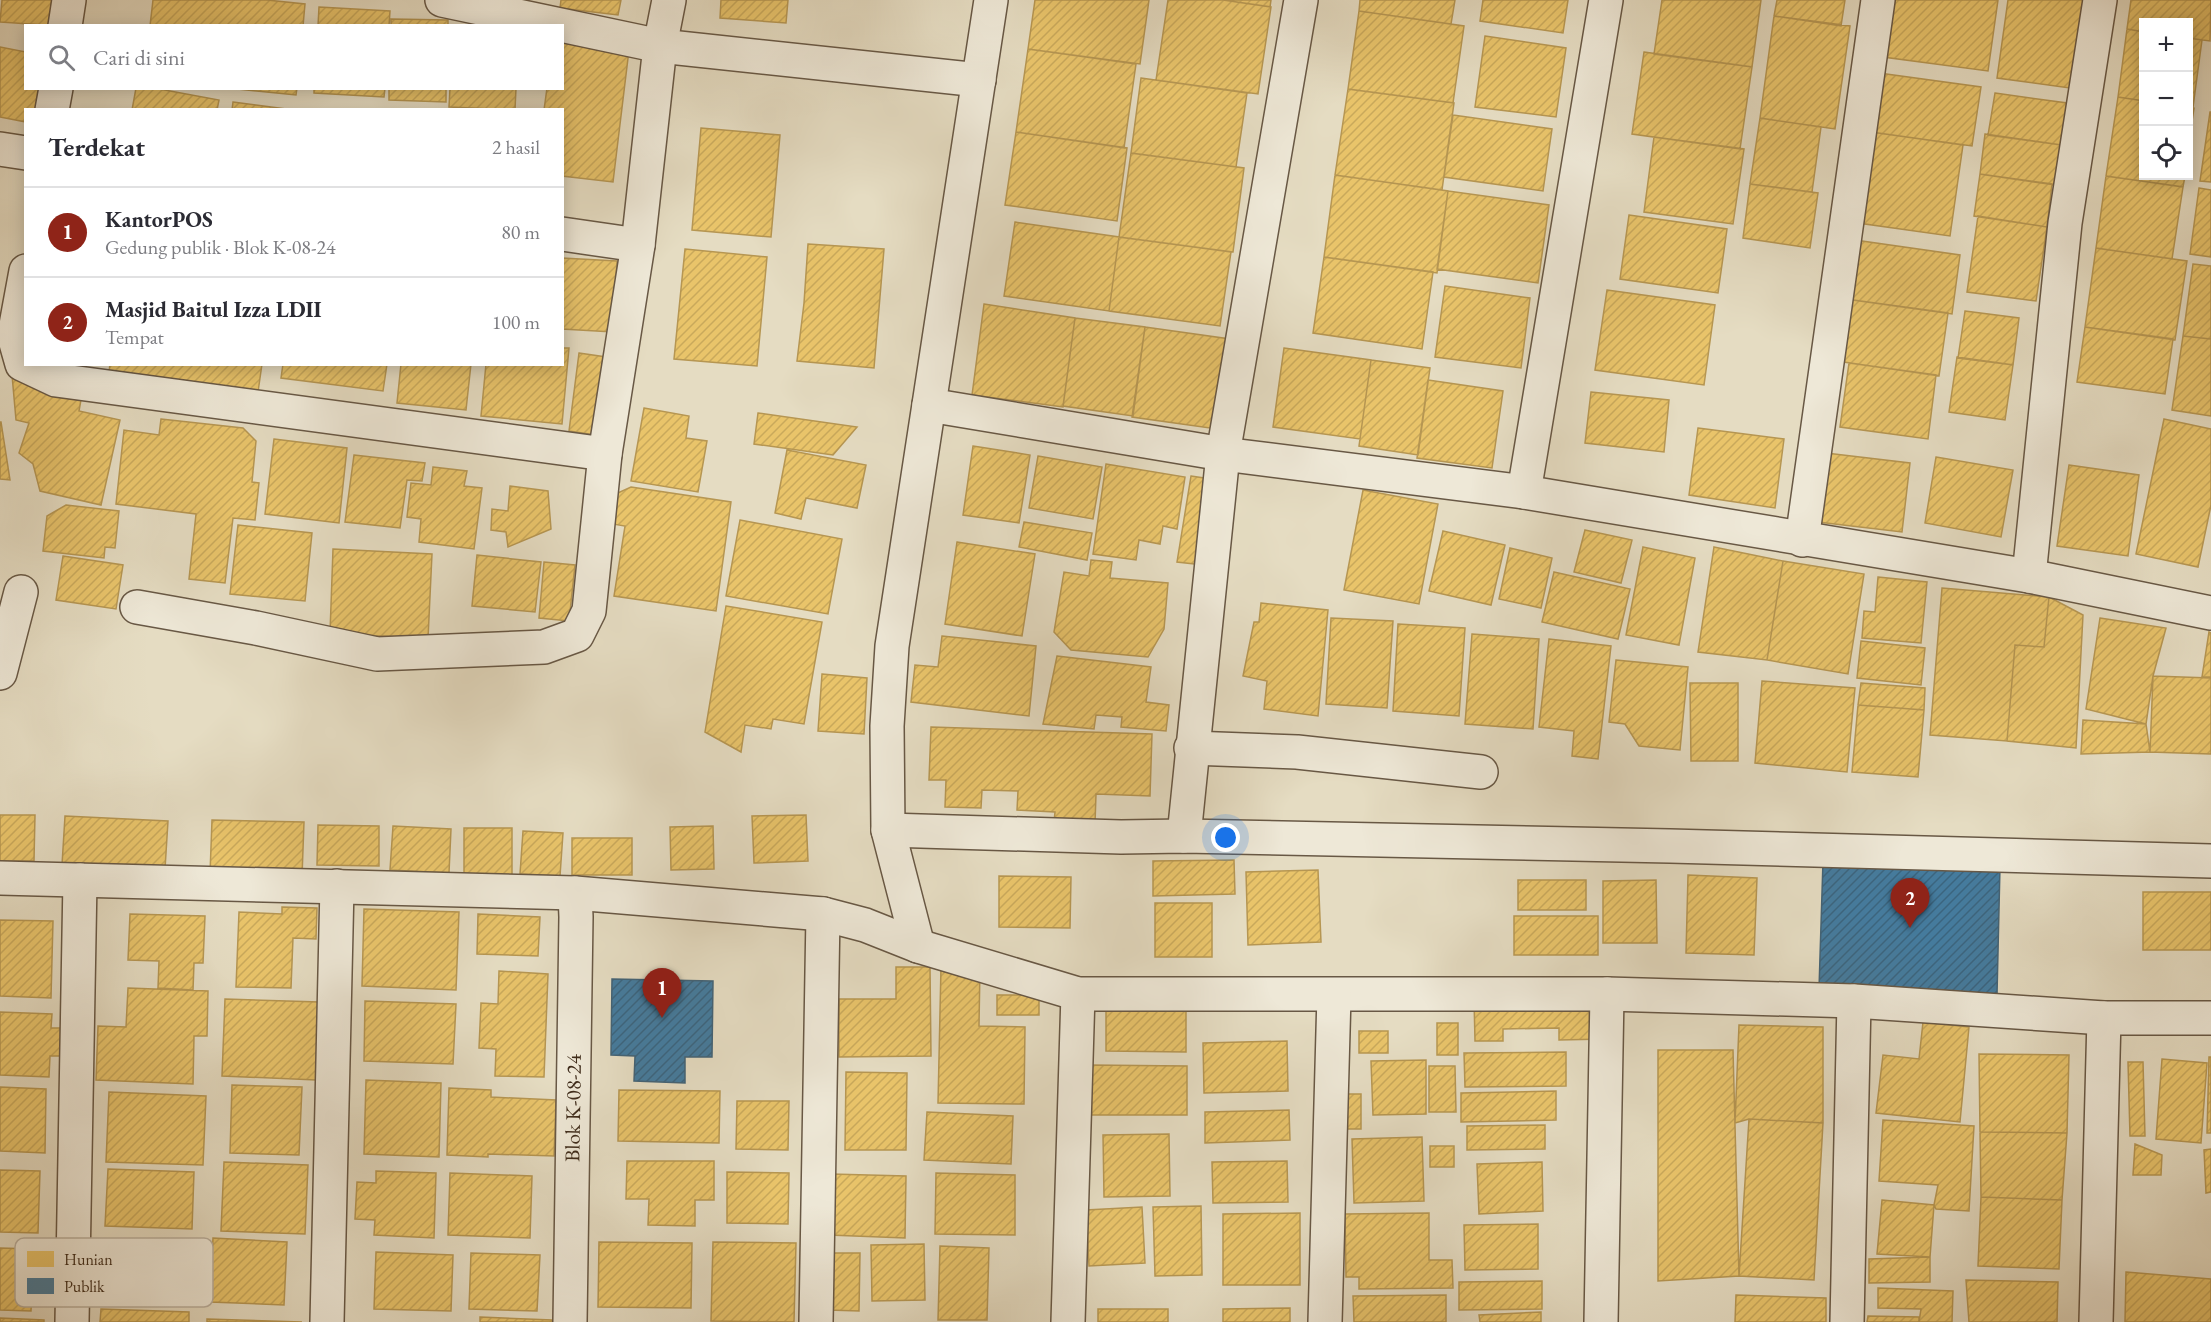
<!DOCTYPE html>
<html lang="id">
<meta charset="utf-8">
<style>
body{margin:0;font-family:"EB Garamond",serif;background:#f2f2f3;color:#2b2b33}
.controls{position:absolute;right:18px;top:18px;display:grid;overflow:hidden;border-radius:0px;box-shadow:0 3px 15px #0003}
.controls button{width:54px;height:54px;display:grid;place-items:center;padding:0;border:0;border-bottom:2px solid #e1e1e2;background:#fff;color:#2b2b33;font:30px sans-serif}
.you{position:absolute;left:1226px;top:838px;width:21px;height:21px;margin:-15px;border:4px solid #fff;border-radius:50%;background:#1a73e8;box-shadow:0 0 0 9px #1a73e833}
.badge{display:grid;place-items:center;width:39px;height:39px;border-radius:50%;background:#8f2418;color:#fff;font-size:20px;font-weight:700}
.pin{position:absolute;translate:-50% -50px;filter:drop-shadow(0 2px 3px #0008)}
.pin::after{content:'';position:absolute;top:32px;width:21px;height:18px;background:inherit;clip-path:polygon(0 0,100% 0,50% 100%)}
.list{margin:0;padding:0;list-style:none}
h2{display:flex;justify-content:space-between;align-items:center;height:78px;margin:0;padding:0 24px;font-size:26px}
h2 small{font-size:20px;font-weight:400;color:#7c7c81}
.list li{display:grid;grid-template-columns:39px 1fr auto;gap:18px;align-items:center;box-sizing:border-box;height:90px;padding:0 24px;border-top:2px solid #e1e1e2}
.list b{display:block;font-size:22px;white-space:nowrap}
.list p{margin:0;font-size:20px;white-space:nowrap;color:#7c7c81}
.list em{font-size:20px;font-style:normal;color:#7c7c81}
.icon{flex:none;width:33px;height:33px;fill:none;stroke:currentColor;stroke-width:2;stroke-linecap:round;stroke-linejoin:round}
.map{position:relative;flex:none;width:2211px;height:1322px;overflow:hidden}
.search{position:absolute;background:#fff;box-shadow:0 3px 15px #0003;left:24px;top:24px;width:540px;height:66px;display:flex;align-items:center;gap:15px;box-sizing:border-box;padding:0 21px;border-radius:0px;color:#7c7c81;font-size:22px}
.panel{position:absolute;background:#fff;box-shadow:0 3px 15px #0003;left:24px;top:108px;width:540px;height:258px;border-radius:0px}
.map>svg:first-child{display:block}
</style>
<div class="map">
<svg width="2211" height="1322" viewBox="0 0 2211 1322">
<defs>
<pattern id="homes-hatch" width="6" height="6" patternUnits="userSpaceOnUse" patternTransform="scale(1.5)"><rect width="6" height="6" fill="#e9c46a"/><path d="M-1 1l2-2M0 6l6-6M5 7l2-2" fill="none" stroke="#c9a95b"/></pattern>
<pattern id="public-hatch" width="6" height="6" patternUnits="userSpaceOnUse" patternTransform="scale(1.5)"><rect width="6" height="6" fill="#457b9d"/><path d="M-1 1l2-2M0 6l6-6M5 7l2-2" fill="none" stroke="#3b657f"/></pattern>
</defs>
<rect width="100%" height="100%" fill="#e5dcc2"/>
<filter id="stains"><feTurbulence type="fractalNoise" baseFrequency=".00333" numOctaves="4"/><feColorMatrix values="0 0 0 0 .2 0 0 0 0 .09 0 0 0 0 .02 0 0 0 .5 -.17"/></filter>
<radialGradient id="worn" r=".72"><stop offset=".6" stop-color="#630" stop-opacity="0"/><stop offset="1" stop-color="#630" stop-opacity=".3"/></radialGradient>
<path fill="url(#homes-hatch)" stroke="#b69652" stroke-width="1.5" d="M2,0H61L59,26L0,22Z
M153,0H267L305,4L303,26H150Z
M561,0H621L618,15L560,8Z
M721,0H788L786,23L720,18Z
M1035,0H1149L1140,64L1028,49Z
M1168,0H1223L1271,7L1258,94L1156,80Z
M1223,0H1271L1270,7Z
M1360,0H1455L1451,24L1359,11Z
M1483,0H1568L1563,33L1480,21Z
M1662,0H1761L1752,67L1654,54Z
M1777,0H1845L1841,26L1774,16Z
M1891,0H1998L1988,71L1883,57Z
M2008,0H2089L2077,89L1997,78Z
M2131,0H2211L2210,41L2188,38V22H2144V32L2127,29Z
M319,7L390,11L389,26H318Z
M1359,11L1464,26L1453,103L1348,89Z
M1774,16L1850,26L1835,129L1760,118Z
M391,19L448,20V26H391Z
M2127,29L2144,32V101L2118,97Z
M1485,36L1566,48L1556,117L1475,107Z
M2188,38L2202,40L2193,107H2188Z
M562,43L629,50L613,182L562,176V110H544L547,88H562Z
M0,47L26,52V88H46L42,110H26V122L0,117Z
M1028,49L1136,64L1124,148L1016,132Z
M1644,52L1752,67L1740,149L1632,134Z
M1879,73L1981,87L1972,146L1871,132Z
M1141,78L1247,93L1236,167L1131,153Z
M136,88H154L219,100L217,110H132Z
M228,88H297L296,95Z
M314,88H385L384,97L314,93Z
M389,88H446V102L389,100Z
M450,88H516L515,110L449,107Z
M1348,89L1454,103L1442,190L1335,175Z
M1995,93L2067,103L2061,145L1988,135Z
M2118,97L2144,101V176H2185L2183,187L2106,176Z
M233,102L294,110H232Z
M2188,107L2194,108L2188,147Z
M2210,112H2211V182L2200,181Z
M1453,115L1552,129L1543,191L1444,177Z
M1760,118L1821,127L1812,192L1750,184Z
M701,128L780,135L771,237L692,230Z
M1016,132L1127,148L1117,221L1005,205Z
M1871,132L1963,145L1950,236L1858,223Z
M1985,134L2061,145L2055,185L1980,174Z
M1654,137L1744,149L1733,224L1644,212Z
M1131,153L1244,168L1233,252L1119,237Z
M1980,174L2052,184L2047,227L1974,216Z
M1335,175L1448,191L1437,273L1324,257Z
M2106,176L2183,187L2172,259L2096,248Z
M1750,184L1818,193L1810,248L1743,238Z
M2199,188L2211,190V257L2190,254Z
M1448,191L1549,205L1538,283L1437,269Z
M1629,215L1727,229L1718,293L1620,279Z
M1978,216L2047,227L2036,301L1967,292Z
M1015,222L1119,237L1109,311L1004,296Z
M1119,237L1231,252L1220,326L1109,311Z
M1855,240L1960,255L1952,314L1846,299Z
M808,244L884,249L874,368L797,361L804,303Z
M2096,248L2187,261L2175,340L2085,327Z
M685,249L767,257L757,366L674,359Z
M1324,257L1433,272L1422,349L1313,333Z
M562,258L617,261L613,332L562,329Z
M2193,264L2211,266V339L2183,336Z
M1445,286L1530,298L1521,368L1435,357Z
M1607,290L1715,305L1704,385L1595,370Z
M1846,299L1948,313L1939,376L1837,361Z
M984,304L1075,318L1063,407L972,395Z
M1965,311L2019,318L2013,365L1958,358Z
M1075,318L1145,327L1133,416L1063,406Z
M1145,327L1230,339L1217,429L1132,417Z
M2085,327L2173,339L2165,394L2077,382Z
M2183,336L2211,339V416L2172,410Z
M562,348H569L562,424L481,416L486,364H562Z
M1284,348L1371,360L1360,439L1273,427Z
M579,353L606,357L596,435L569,431Z
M1957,357L2013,365L2005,420L1949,412Z
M1371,360L1430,368L1418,455L1359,446Z
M1849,363L1936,375L1928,439L1840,427Z
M110,364H262L258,392L109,372Z
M283,364H387L383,391L281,378Z
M401,364H471L466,410L397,403Z
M12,375L82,394L79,411L120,420L101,505L40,491L33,464L19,453L29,423L16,420Z
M1428,380L1503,391L1492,468L1417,458Z
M1591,392L1669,400L1664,452L1585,443Z
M644,408L689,416L686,438L707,441L698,492L631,481Z
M758,413L857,427L833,455L754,444Z
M161,419L243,428L256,441L252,482L259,483L255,520L233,518L225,583L189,579L196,514L116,504L124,430L159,435Z
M2164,419L2211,429V505L2198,567L2136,554Z
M0,422H1L10,480L0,479Z
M1698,428L1784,439L1775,508L1689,495Z
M274,439L347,448L339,523L265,514Z
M973,446L1030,455L1019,523L963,515Z
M787,450L866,465L857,508L806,498L801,519L775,513Z
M1826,453L1910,463L1902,532L1818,522Z
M354,455L425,463L422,481L407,480L400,528L345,522Z
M1038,456L1102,467L1093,519L1029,508Z
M1936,457L2013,470L2001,537L1925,523Z
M1106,464L1185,477L1177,529L1163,526L1160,544L1139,540L1136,560L1093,554Z
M2069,465L2139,475L2128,556L2057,546Z
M433,467L467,471L464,486L482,488L474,549L419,542L421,519L407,517L411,483L431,485Z
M1191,476L1217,480L1203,565L1177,562Z
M510,486L548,491L551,529L508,547L506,532L491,530L492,509L508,511Z
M631,487L731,502L716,611L614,596L625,526L607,523L611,496Z
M1363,490L1438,504L1419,604L1344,590Z
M66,505L119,511L115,548L105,547L104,558L43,551L47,516Z
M740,520L842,539L828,614L726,596Z
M1024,522L1092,533L1087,560L1019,547Z
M238,525L312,533L305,601L230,594Z
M1585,530L1632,540L1621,583L1574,572Z
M1443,531L1505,545L1491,605L1429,591Z
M957,542L1035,554L1022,636L945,624Z
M1643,547L1695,558L1679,645L1626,635Z
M1714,547L1783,561L1767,660L1698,652Z
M1510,548L1552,558L1541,608L1499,599Z
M333,549L432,554L428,639L330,633Z
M477,555L541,562L535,612L472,606Z
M63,556L123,565L116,609L56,600Z
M1091,560L1112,562L1110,578L1168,583L1164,629L1148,657L1071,650L1054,632L1064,572L1089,576Z
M1783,561L1864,574L1848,674L1767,660Z
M544,562L575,565L569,621L539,618Z
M1554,572L1630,589L1618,639L1542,622Z
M1878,577L1927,582L1921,643L1862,638L1864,611L1875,612Z
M1942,588L2049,597L2044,647L2015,645L2007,741L1930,735Z
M2049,597L2083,615L2076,748L2007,741L2015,645L2044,647Z
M1261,603L1328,610L1318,716L1264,709L1267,681L1243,676L1254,622H1259Z
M726,606L822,622L804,724L773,719L771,729L745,725L741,752L705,732Z
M1331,618L1393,621L1387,708L1326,704Z
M2100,618L2166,628L2153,676L2146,724L2086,709Z
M1398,624L1465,628L1459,716L1393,711Z
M2209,632L2211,633V677H2202Z
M1472,634L1539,639L1533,729L1465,724Z
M942,636L1036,646L1029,716L911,702L915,665L938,667Z
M1549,639L1611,646L1598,759L1572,756L1574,731L1539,727Z
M1861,641L1925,648L1921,685L1857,678Z
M1057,656L1151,667L1146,702L1169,705L1166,731L1121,727L1122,717L1096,715L1094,729L1043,724Z
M1616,660L1688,667L1680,750L1639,746L1625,724L1609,722Z
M822,674L867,678L864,734L818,731Z
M2153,676L2211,678V754L2150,752Z
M1762,681L1855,688L1847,772L1755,763Z
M1690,683H1738V761H1691Z
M1861,683L1925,688L1924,710L1858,705Z
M1858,705L1924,710L1918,777L1852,772Z
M2083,720L2146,724L2150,752L2081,754Z
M931,727L1152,734L1150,796L1096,794L1095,824L1054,822L1055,812L1017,810L1018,791L982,790L981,808L945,807L946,780H929Z
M0,815H35L34,861H0Z
M806,815L808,861L754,863L752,816Z
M65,816L168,821L165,869L62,865Z
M212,820L304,822L302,877L210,874Z
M318,825L379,826V866L317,865Z
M393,826L451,829L449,873L390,870Z
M713,826L714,869L671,870L670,827Z
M464,828H512V875H464Z
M523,831L563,833L560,876L520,874Z
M572,838H632V875H572Z
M1234,860L1235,894L1153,896V861Z
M1318,870L1321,942L1248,945L1246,872Z
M1688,875L1757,878L1754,955L1686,953Z
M999,876L1071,877L1070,928L999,927Z
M1518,880H1586V910H1518Z
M1656,880L1657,943H1603V881Z
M2143,892H2211V950H2143Z
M1155,903H1212V957H1155Z
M282,907L317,908L316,939L293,938L291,988L236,987L239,912L282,914Z
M364,909L459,912L456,990L362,986Z
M130,914L205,916L203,963H194L193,990L158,988L159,961L128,960Z
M478,914L540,917L538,956L477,954Z
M1514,916H1598V955H1514Z
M0,920L53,921L51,998L0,996Z
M896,967H930L931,1056L839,1057V999H896Z
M941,967H980L979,1026L1025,1027L1024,1104L938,1103Z
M499,971L548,974L544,1077L495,1076L496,1049L479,1048L481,1003L498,1004Z
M128,988L208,991L207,1036H194L193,1084L96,1080L98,1026L126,1027Z
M997,995H1039V1015H997Z
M1604,998V1039L1559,1040V1028L1503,1029V1041H1475L1474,999Z
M225,999L319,1002L316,1080L222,1076Z
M365,1001L456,1004L453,1064L364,1061Z
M1106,1009L1186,1010V1052L1106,1051Z
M0,1012L52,1014L51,1028H65L63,1056H50L49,1077L0,1075Z
M1923,1022L1969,1027L1960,1122L1876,1113L1883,1055L1919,1059Z
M1437,1023H1458V1055H1437Z
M1739,1025L1823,1027V1123L1749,1119L1735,1123Z
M1359,1031H1388V1053H1359Z
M1287,1041L1288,1091L1204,1093L1203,1043Z
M1658,1050H1733L1739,1276L1658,1281Z
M1566,1052V1086L1465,1087L1464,1053Z
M1979,1054L2069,1055L2067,1133L1980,1132Z
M2209,1057H2211V1133H2207Z
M2162,1059L2207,1063L2201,1143L2156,1139Z
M1426,1060V1114L1373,1115L1371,1061Z
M2128,1062H2143L2145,1136H2130Z
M1089,1065L1187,1066V1115H1088Z
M1429,1066H1455L1456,1112H1429Z
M846,1072L907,1073L906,1150H845Z
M366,1080L441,1083L439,1157L364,1154Z
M232,1085L302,1087L299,1155L230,1153Z
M0,1087L46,1089L45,1153L0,1151Z
M449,1088L491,1090V1097L556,1100L554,1156L488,1154V1157L447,1155Z
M619,1090L720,1091L719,1143L618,1141Z
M1556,1091V1120L1461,1122V1093Z
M109,1092L206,1096L203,1165L106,1162Z
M1342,1094H1361V1129H1342Z
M737,1101H789L788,1150L736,1149Z
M1289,1110L1290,1140L1205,1143V1112Z
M927,1112L1013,1116L1011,1164L924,1160Z
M1749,1119L1823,1123L1814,1280L1739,1276Z
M1883,1120L1974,1126L1969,1211L1936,1209L1934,1205L1938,1185L1879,1181Z
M1545,1125V1149L1467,1150V1126Z
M1980,1132L2067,1133L2062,1200L1981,1197Z
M1169,1134L1170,1196L1104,1197L1103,1135Z
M1422,1137L1424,1201L1354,1203L1352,1139Z
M2135,1144L2162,1155L2161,1175H2133Z
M1430,1146H1454V1167H1430Z
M2211,1149V1192L2206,1193L2204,1150Z
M627,1161H714V1200H695V1226L648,1225L649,1199H626Z
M1287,1161L1288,1202L1213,1203L1212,1162Z
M224,1162L308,1165L305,1234L221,1231Z
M1542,1162L1543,1211L1479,1214L1477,1164Z
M108,1169L194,1172L192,1229L105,1226Z
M0,1170L40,1171L38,1233L0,1232Z
M376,1171L436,1173L434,1238L374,1235L375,1220L355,1219L357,1182L376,1183Z
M727,1172L789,1173L788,1224L727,1223Z
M450,1173L532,1176L530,1238L448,1235Z
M936,1173L1015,1175V1235L935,1234Z
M831,1174L906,1176L905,1238L829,1235Z
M1981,1197L2062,1200L2059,1269L1978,1266Z
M1882,1200L1934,1205L1930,1257L1877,1254Z
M1201,1206L1202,1275L1155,1276L1153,1207Z
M1142,1207L1145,1263L1089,1266L1086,1210Z
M1300,1213V1285H1223V1214Z
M1429,1213V1260H1452L1453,1288L1359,1289V1277H1346L1345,1214Z
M1538,1224V1269L1465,1270L1464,1225Z
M213,1238L287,1242L284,1305L210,1302Z
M599,1242L692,1243L691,1308L598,1307Z
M713,1242L796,1243L794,1322L711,1321Z
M924,1244L925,1300L872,1301L871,1245Z
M940,1246L989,1248L987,1320H938Z
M0,1248L34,1249L31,1311L0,1310Z
M376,1252L453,1255L451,1311L374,1309Z
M471,1253L540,1255L537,1311L469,1309Z
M828,1253H860L859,1311L828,1310Z
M1930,1257V1282L1869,1283V1259Z
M2126,1272L2211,1279V1322H2125Z
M1966,1280L2058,1282L2057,1322H1969Z
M1542,1281V1309L1459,1310V1282Z
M1878,1288L1953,1291L1952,1322H1919L1921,1309L1878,1308Z
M1446,1295V1322H1354L1353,1296Z
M1736,1295L1826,1298V1322H1735Z
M1290,1308V1322H1223V1309Z
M101,1309L189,1312V1322H100Z
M1098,1309H1168V1322H1098Z
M1541,1312V1322H1480L1479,1315Z
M1868,1316L1919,1317V1322H1867Z
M480,1317L552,1320V1322H480Z
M0,1318L44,1320V1322H0Z
M207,1319L302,1322H207Z"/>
<path fill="url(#public-hatch)" stroke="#436376" stroke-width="1.5" d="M1823,861L2000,866L1997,995L1819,989Z
M612,979L713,981L712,1057H685V1083L634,1081L635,1056L611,1055Z"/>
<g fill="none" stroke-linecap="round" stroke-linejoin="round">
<defs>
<g id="minor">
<path d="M442,0L660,46L979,80"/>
<path d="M65,26L69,0"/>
<path d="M52,110L56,88"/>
<path d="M0,149L26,153"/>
<path d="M562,234L638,245"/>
<path d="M26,271L14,336L22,364L56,380L605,454"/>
<path d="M929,405L1223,454L1524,492L2029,576L2211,613"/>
<path d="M1524,492L1606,0"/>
<path d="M1802,540L1878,0"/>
<path d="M2029,576L2065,223L2100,0"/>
<path d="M137,607L256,628L377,654L544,647L577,635L589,611L605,454L638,245L660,46L669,0"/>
<path d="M0,673L21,592"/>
<path d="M1191,748L1297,752L1481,772"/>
<path d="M888,830L1121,837L1184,836L1670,846L2211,861"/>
<path d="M1184,836L1223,454L1301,0"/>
<path d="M0,878L575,893L823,914L865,925L918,946L1078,994H1607L1854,1001L2104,1018H2211"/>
<path d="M918,946L888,830L887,726L892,646L991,0"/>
<path d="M72,1322L80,880"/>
<path d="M327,1322L337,886"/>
<path id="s1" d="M570,1322L576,917L575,893"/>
<path d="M816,1322L823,914"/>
<path d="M1068,1322L1078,994"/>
<path d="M1325,1322L1334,995"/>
<path d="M1601,1322L1607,994"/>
<path d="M1847,1322L1854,1001"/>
<path d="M2096,1322L2104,1018"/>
</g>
</defs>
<use href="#minor" stroke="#685845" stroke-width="36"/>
<use href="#minor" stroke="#eee8d7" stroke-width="33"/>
</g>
<g text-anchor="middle" stroke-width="6" stroke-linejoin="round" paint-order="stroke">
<g font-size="21" fill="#3f2c1b" stroke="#eee8d7">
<text dy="7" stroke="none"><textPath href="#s1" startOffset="214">Blok K-08-24</textPath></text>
</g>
</g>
<rect x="15" y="1238" width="198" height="69" rx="9" fill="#eee8d7" stroke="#bab09f" stroke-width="1.5"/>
<rect x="27" y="1251" width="27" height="16" fill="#e9c46a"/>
<rect x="27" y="1278" width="27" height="16" fill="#457b9d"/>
<g font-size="16" fill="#3f2c1b">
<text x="64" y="1265">Hunian</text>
<text x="64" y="1292">Publik</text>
</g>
<rect width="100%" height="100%" filter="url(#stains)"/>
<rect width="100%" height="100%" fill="url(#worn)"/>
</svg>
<div class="controls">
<button>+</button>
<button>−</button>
<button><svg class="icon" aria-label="locate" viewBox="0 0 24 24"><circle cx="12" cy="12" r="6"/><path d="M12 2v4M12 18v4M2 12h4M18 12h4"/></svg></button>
</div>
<div class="you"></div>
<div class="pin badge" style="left:662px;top:1018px">1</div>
<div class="pin badge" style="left:1910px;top:928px">2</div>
<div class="search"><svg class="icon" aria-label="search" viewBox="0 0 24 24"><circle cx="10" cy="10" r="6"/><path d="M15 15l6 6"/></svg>Cari di sini</div>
<section class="panel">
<h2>Terdekat<small>2 hasil</small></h2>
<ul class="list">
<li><span class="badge">1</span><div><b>KantorPOS</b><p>Gedung publik · Blok K-08-24</p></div><em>80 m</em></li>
<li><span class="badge">2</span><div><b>Masjid Baitul Izza LDII</b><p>Tempat</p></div><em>100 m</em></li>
</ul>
</section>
</div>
